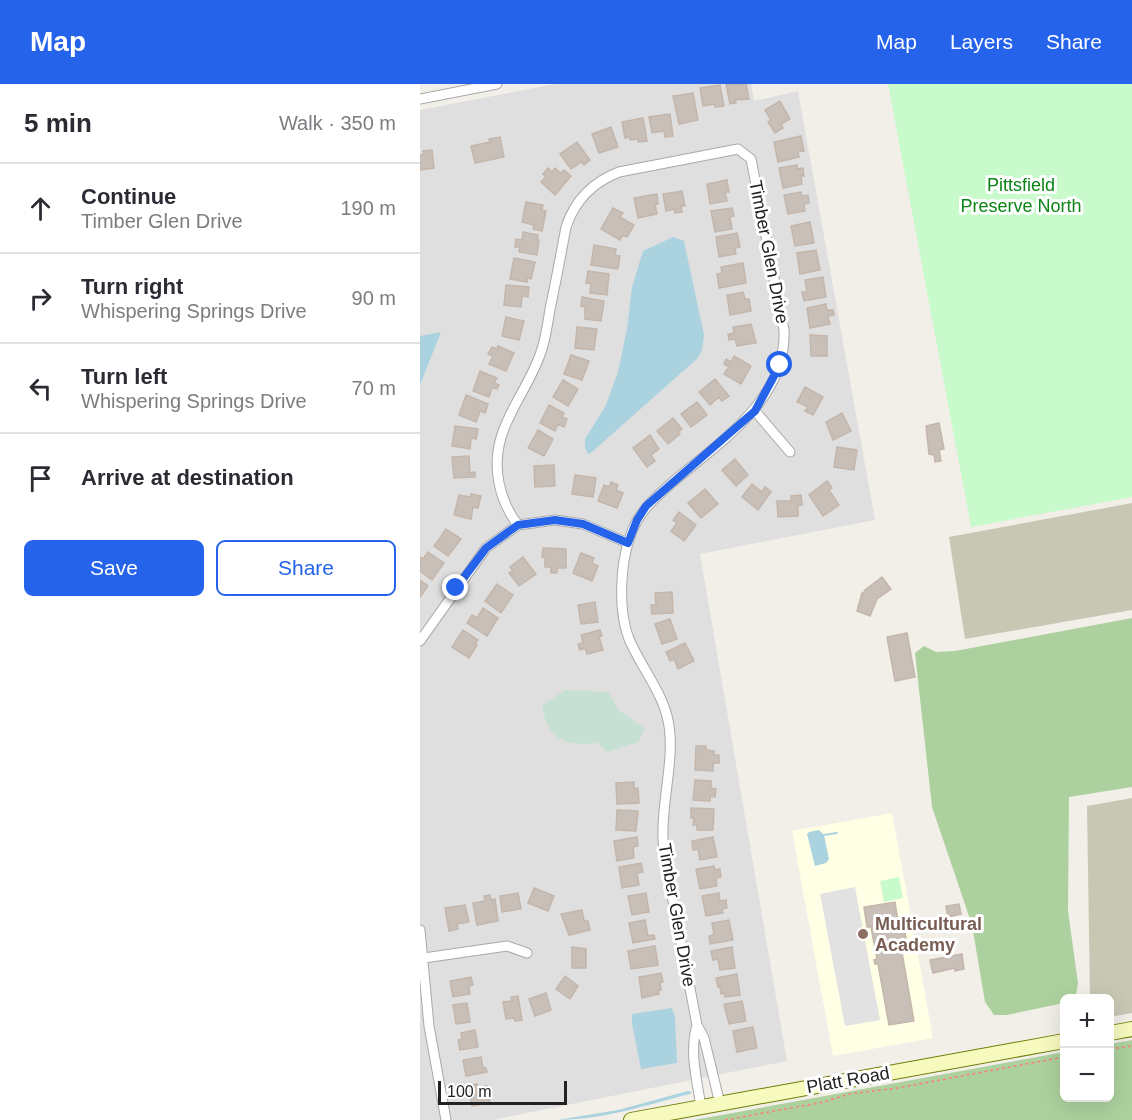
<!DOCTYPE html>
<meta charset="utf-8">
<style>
body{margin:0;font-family:Arial,sans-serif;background:#f2f2f3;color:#2b2b33}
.controls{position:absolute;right:18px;bottom:18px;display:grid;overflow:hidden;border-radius:9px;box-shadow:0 6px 24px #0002}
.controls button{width:54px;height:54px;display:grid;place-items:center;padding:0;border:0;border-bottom:2px solid #e1e1e2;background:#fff;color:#2b2b33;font:30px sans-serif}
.scale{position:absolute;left:18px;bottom:15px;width:129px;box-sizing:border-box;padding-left:6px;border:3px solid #222;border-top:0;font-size:16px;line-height:21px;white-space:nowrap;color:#222;-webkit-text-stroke:4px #fff;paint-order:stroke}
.stop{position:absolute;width:18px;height:18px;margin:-14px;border:4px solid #2563eb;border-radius:50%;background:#fff}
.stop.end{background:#2563eb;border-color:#fff;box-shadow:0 2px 6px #0008}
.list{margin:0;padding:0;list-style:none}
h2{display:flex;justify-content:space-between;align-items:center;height:78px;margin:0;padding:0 24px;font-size:26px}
h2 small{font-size:20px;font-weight:400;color:#7c7c81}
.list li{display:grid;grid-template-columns:39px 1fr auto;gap:18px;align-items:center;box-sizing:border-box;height:90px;padding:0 24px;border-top:2px solid #e1e1e2}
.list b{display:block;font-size:22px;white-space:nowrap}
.list p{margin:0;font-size:20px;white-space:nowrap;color:#7c7c81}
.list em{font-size:20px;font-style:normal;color:#7c7c81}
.actions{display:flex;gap:12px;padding:18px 24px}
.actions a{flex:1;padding:14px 0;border:2px solid #2563eb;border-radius:9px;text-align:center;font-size:21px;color:#2563eb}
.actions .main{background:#2563eb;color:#fff}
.icon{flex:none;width:33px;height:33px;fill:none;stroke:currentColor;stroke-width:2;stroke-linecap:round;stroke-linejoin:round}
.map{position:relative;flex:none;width:712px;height:1036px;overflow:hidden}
header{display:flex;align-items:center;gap:36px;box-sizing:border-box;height:84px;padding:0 30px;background:#2563eb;color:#fff}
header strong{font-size:28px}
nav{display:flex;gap:33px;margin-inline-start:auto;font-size:21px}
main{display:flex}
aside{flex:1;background:#fff}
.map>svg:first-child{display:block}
</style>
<header>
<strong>Map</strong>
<nav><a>Map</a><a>Layers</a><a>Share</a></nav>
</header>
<main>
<aside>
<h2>5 min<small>Walk · 350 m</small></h2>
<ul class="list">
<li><svg class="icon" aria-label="ahead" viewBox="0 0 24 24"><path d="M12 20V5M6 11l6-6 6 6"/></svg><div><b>Continue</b><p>Timber Glen Drive</p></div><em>190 m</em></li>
<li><svg class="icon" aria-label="right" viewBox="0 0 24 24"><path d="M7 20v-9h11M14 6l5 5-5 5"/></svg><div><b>Turn right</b><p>Whispering Springs Drive</p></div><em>90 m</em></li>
<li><svg class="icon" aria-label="left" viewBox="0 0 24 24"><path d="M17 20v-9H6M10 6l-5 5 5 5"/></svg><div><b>Turn left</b><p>Whispering Springs Drive</p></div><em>70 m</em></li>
<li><svg class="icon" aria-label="arrive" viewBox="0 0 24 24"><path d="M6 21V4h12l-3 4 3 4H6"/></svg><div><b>Arrive at destination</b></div></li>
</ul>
<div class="actions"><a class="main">Save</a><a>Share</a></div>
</aside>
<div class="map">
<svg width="712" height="1036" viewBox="0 0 712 1036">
<rect width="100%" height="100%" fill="#f2efe9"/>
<path fill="#e0dfdf" d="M135,0H331L334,17L378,7L455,436L280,470L367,977L72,1036H0V26Z"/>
<path fill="#ffffe5" d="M472,729L513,954L413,972L372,747Z"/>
<path fill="#c7c7b4" d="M712,419V526L545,555L529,453Z
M712,714V929L690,933V914H670L667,722Z"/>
<path fill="#add19e" d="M712,534V703L649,713L648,827L658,899L656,911L651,914H644V919L587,931H574L565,918L552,841L512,723L495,569L504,562L516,568L535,567Z
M712,956V1036H274L644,968V1014H690V960Z"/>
<path fill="#c6e0d4" d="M145,606L188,608L199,626L225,645L218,658L187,668L178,659C146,662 128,657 122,622Z"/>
<path fill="#c8facc" d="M468,0H712V413L551,443Z
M479,793L483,814L464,818L460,797Z"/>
<path fill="#e2e2e2" d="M435,803L460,936L425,942L400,810Z"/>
<path fill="#aad3df" d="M253,153L264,157L284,251L282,266L278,274L172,368L168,370L165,364V355L186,321L198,288L207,245L212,203L223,167Z
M21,248L0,301V252Z
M399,746L404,751L409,775L406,779L395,782L387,750L389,748Z
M252,924L255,933L257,979L221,985L212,940V930Z
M268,1007L272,1008L270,1010C226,1021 182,1036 137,1036L198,1026Z"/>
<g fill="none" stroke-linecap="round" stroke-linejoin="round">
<path stroke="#aad3df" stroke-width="2" d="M404,751L417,749"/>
</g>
<path fill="#c7bfb8" stroke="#c4b6ab" stroke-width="1.5" d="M306,0H326L329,15L315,16L316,19L310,20Z
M300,1L304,22L295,23L294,20L283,22L280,4Z
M273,9L278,36L259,40L253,12Z
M360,17L370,35L361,40L363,44L355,49L348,38L351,36L345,26Z
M250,30L253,52L245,53L244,47L232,49L229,33Z
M223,34L227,57L218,58V55L210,56V53L205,54L202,38Z
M191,43L198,63L179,69L172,50Z
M381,52L384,67L378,68L379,73L358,78L354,58Z
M80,53L84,73L55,79L51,62L70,58L69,55Z
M157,58L170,76L164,81L161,78L151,85L140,70Z
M12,66L14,84L0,86V71L4,70L3,67Z
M377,81V85L383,84L384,92H381L382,100L363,104L359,84Z
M128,84L132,88L135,84L141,89L144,86L151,92L135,111L121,98L126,93L123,90Z
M307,96L309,108H305L307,117L290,120L287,100Z
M262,107L265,122H261L262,128L255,129L254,125L246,127L243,110Z
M381,108L382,112L388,111L389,119L384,120L385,127L368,130L364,111Z
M237,110L238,120H235L237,130L218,134L214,114Z
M106,118L123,121L122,126L126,127L122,147L113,145L114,141L102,138Z
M193,124L203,129L200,133L214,141L207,153L203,151L200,156L181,145Z
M312,124L314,132L310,133L312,145L295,148L291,127Z
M390,138L394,159L375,162L371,142Z
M103,148L118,151L117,156H119L117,171L99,168L100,163H95L96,155L102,156Z
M317,149L320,163L315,164L316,170L299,173L296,153Z
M174,161L196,165L195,171L200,172L198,185L171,181Z
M396,166L400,186L380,190L377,169Z
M94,174L115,178L111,195L107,194V198L90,195Z
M323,179L326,199L299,204L297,190L302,189L301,183Z
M168,187L189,190L187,211L170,209L171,200L166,199Z
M403,193L406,213L384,217L382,208H387L385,196Z
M86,201L109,203L108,213L102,212L101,223L84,221Z
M323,208L325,215H329L331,227L310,231L307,211Z
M162,213L184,217L181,237L165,235V223L161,222Z
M406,220L407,226H413L414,231L408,232L410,240L390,244L387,224Z
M86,233L104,237L99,256L82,252Z
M331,240L336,259L317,262L315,255L309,256L308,250L314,249L313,243Z
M157,243L177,245L174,266L155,264Z
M390,251L407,252V272H391Z
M78,262L94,269L86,287L69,280L73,272L68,270L72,263L77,265Z
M151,271L169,277L162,296L144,290Z
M314,272L331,282L321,300L304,290L309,283L304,280L306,275L311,278Z
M60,287L77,294L74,299L79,301L77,305L72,304L69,313L53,307Z
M295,295L309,312L302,317L299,313L290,321L279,308Z
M143,296L158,305L148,322L133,313Z
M385,303L403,313L393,331L385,327L388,323L377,318Z
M46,311L68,320L65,329L60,327L56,338L39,331Z
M277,318L287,331L271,343L261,330Z
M129,321L144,329L142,333L147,335L144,343L138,340L135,347L120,339Z
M422,329L431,347L413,356L406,338Z
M253,334L262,345L258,348L260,350L248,360L237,347Z
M519,339L524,365L519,366L521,377L515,378L514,371L509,370L506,342Z
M35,342L58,345L56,355L51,354L50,365L32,362Z
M118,346L133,355L124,372L108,364Z
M230,351L239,365L231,371L235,377L227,383L213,364Z
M417,363L437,366L434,386L414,383Z
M49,372L50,389L55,388V393L34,394L32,373Z
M315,375L328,391L316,402L302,386Z
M134,381L135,402L115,403L114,382Z
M155,391L176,394L173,413L152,410Z
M407,397L412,404L409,406L419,421L403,432L389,411Z
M191,398L198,401L196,406L203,409L197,424L178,417L184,401L189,403Z
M332,400L342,408L345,403L351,408L338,426L322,413Z
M285,405L298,420L281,434L268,419Z
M51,410L61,412L58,424L53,423L51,435L34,431L39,411L51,413Z
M381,411L382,421H378V432L358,433L357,417H371V412Z
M259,428L276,441L264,457L251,447L257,439L253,436Z
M26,445L41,455L28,472L14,462Z
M123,464L146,465V484H137V489H131V483H125V474L122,473Z
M8,468L24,479L12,496L0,487V473L3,475Z
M161,469L174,474L172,479L178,482L172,497L153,489Z
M103,473L116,490L99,502L89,489L93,487L90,483Z
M462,493L471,505L457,515L450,532L437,527L442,509L443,510L445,506Z
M0,496L8,502L0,513Z
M77,500L93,511L81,529L65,517Z
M252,508L253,529L232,530L231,521H236L235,509Z
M175,518L178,538L161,540L158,521Z
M63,524L78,534L67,552L47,539L52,531L57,534Z
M250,535L257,555L242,560L235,540Z
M43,546L58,556L55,560L57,561L49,574L32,563Z
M180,546L182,552L179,553L183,566L167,570L165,564L160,566L158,560L163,559L161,551Z
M487,549L495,593L475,597L467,553Z
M265,559L274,577L258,585L254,575L250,577L246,568Z
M276,662H286V666L294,667V671H299V679H293V687L275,686Z
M275,696L291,697V704L296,705L295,713L290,712V717L273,716Z
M214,698V705L218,704L219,719L197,720L196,699Z
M271,724L294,725L293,746H277V741H273L274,734H271Z
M197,726L218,727L216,747L196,746Z
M217,753L218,762L213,763L214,774L197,777L194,757Z
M293,753L297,773L280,776L278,765L273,766L272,757Z
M221,779L223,788L217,789L219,801L202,804L199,783Z
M294,782L295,786L300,785L301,793L296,794L297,802L280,805L276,785Z
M114,804L134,812L128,827L108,819Z
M98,809L101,825L82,828L80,812Z
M226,809L229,828L212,831L208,812Z
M299,809L300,817L306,816L307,824L302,825L303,829L286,832L282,812Z
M70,811L71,816L75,815L78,837L57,841L53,819L65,817L64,812Z
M475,818L478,837L483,836L488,868L482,869L494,937L469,941L458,880H455L454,876L457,875L451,843H447L444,823Z
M539,820L541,830L528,833L526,822Z
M45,821L49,838L37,840L38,845L29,847L25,824Z
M162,826L164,837H168L170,846L149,851L141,830Z
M225,836L228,852L234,851L235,855L213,859L209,839Z
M309,836L313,856L290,860L289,852L294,851L292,839Z
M235,862L238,881L211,885L208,867Z
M152,863L166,865V884H152Z
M312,863L315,884L300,886L298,875L293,876L291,867Z
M542,870L544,885L535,887V884L513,889L510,876Z
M241,889L243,898L240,899L241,906L238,907L239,910L222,914L219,893Z
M317,890L320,911L305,913L304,909L301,910L300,902L298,903L296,894Z
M145,892L158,902L150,915L136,905Z
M51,893L53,901L49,902L50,910L33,913L30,897Z
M126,909L131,926L115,932L109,915Z
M98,912L102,936L95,937L94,934L86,935L83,918L92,917L91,913Z
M322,917L326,937L309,940L304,920Z
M47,919L50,938L36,940L33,921Z
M333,943L337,964L317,968L313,947Z
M55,946L58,963L40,966L38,956L42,955L41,949Z
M61,973L63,984H66L67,988L46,992L43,976Z
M57,1000L58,1004L67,1002L70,1019L52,1022L48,1002Z"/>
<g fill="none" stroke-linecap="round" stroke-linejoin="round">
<defs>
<path id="street" d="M0,15L77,0
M335,327L370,368
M98,441C88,428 82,414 79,399C68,344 107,313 122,265C126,252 128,238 130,225C136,197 141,170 146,143C155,116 173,98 199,88L318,65L331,75L364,246C367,315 301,357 254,397C235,414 218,427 210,453C200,481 198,527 209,555C220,581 240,605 247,632C257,670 241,716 243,754C244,778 250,802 255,826C262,864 270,903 277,941L284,954L300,1020
M0,557L66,464L98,441L135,436L163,440L208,459
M0,846L9,942L26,1036
M4,874L87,862L107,869
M277,941C269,968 277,996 281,1023"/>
<path id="secondary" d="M690,949L712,945
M211,1036L644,957"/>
</defs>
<use href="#street" stroke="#a9a9a9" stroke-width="11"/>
<use href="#secondary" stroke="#707d05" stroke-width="16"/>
<path stroke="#fa8072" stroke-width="1.5" stroke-dasharray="3 3" stroke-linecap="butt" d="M690,965L712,962
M305,1036L404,1018L429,1010L477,1004L644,973"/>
<use href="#street" stroke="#fff" stroke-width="9"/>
<use href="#secondary" stroke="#f7fabf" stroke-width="14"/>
</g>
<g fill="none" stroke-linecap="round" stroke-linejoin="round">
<path stroke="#2563eb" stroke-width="8" d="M36,504L66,464L98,441L135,436L163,440L208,459L217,436L226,422L335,327L360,281"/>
</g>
<circle fill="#8d6e63" stroke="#fff" stroke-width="2" cx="443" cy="850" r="6"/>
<g text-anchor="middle" stroke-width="6" stroke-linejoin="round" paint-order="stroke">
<g font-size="18" fill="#0c8416" stroke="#fff">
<text x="601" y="107">Pittsfield<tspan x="601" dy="21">Preserve North</tspan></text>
</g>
<g font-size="18" fill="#222" stroke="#fff">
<text transform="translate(349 168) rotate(79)" y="6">Timber Glen Drive</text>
<text transform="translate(257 831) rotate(80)" y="6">Timber Glen Drive</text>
<text transform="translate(428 996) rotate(-10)" y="6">Platt Road</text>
</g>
<g font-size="18" font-weight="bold" fill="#785e54" stroke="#fff" text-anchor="start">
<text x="455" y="846">Multicultural<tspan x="455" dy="21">Academy</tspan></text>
</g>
</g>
</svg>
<div class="controls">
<button>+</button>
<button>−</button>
</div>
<div class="scale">100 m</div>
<div class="stop" style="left:360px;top:281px"></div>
<div class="stop end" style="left:36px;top:504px"></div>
</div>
</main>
